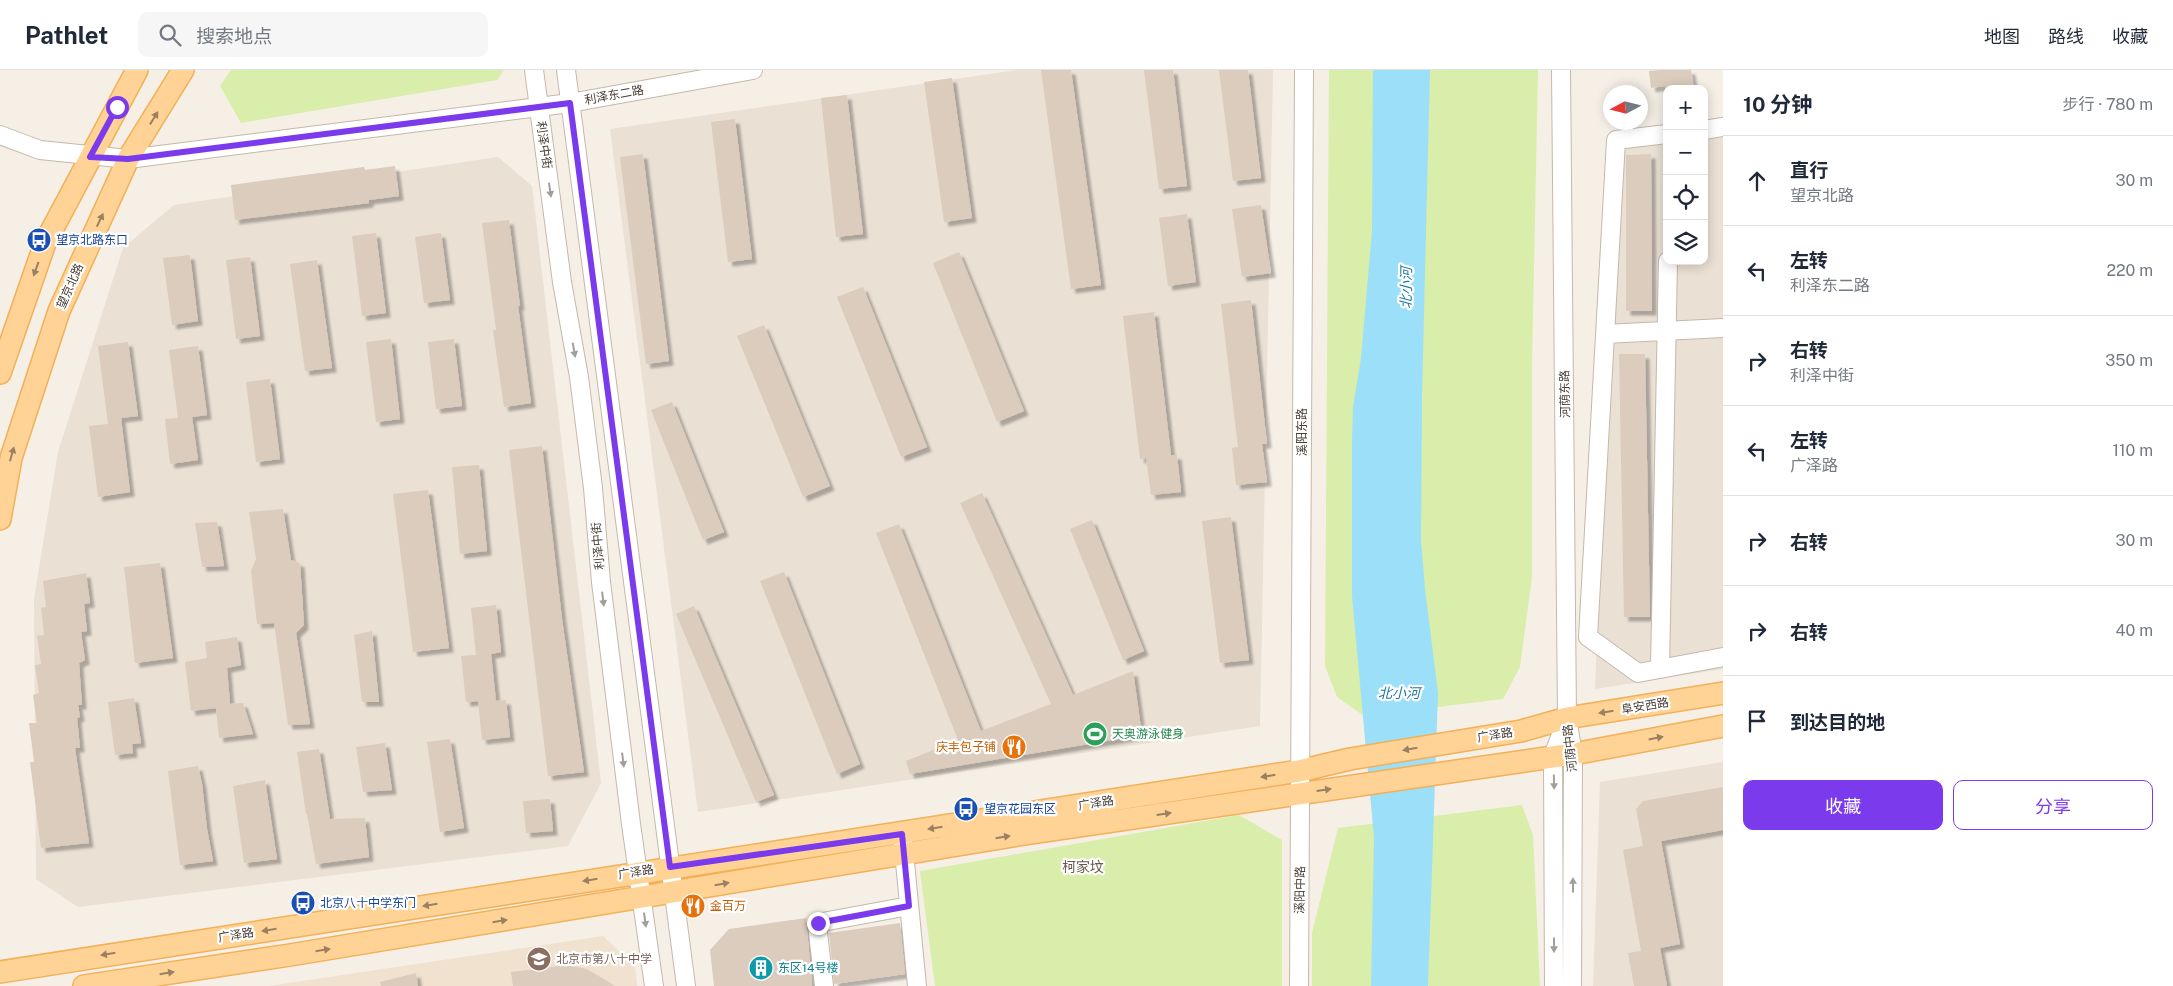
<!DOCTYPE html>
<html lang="zh">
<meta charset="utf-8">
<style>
body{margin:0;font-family:"Public Sans","Noto Sans SC",sans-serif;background:#f6f6f7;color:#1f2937}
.controls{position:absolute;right:15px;top:15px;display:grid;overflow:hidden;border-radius:10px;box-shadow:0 2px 12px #0003}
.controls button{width:45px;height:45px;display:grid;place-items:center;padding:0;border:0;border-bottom:1px solid #e0e1e3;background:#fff;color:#1f2937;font:25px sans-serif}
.compass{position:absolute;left:1603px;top:15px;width:45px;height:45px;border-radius:50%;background:#fff;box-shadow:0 2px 12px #0003;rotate:263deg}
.stop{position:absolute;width:15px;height:15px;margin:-11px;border:4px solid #7c3aed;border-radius:50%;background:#fff}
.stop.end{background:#7c3aed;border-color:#fff;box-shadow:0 1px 5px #0008}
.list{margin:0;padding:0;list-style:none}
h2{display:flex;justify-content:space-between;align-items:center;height:65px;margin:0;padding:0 20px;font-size:21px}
h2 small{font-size:16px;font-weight:400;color:#747a83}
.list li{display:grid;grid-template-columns:32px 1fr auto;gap:15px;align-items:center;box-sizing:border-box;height:90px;padding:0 20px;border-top:1px solid #e0e1e3}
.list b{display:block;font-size:19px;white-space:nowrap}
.list p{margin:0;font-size:16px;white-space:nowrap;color:#747a83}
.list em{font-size:16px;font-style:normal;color:#747a83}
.actions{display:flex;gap:10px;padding:15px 20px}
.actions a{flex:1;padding:11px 0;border:1px solid #7c3aed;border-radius:10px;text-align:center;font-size:18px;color:#7c3aed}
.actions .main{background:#7c3aed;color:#fff}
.icon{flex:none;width:28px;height:28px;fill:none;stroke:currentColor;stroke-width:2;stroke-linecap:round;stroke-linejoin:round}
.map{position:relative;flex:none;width:1723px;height:916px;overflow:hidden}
header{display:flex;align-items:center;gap:30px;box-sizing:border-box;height:70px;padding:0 25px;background:#fff;border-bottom:1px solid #e0e1e3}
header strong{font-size:24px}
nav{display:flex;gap:28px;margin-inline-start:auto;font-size:18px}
.search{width:350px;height:45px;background:#f6f6f7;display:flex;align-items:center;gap:12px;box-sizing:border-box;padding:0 18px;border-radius:10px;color:#747a83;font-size:19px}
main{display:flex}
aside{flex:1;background:#fff}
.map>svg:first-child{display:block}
</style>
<header>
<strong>Pathlet</strong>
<div class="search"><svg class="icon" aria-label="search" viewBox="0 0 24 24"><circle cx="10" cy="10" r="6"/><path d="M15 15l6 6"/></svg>搜索地点</div>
<nav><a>地图</a><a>路线</a><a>收藏</a></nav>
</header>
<main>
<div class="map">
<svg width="1723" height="916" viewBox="0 0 1723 916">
<defs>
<filter id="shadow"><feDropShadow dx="4.5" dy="4.5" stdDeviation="1" flood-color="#0004"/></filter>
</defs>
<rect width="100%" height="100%" fill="#f5efe6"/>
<path fill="#eae0d4" d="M1017,0H1273L1260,656L698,742L610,59Z
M1723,50V599L1595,619L1618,62L1667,57V191H1704V52Z
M498,87L532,116L601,713L568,776L78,837L36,809L34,529L58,382L123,178L174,135Z
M1723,692V916H1593L1600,712Z"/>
<path fill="#f0e2cf" d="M603,866L635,896L637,916H269Z"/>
<path fill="#d8eeaa" d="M231,0H504L497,10L241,53L220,16Z
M1329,0H1538L1532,296V507L1520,597L1503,629L1364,646L1337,627L1325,596Z
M1522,735L1533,765L1540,916H1312V863L1338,758Z
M1239,745L1282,770V916H935L920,801Z"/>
<path fill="#9cdff9" d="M1373,0H1430L1422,325L1421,470L1425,519L1438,623L1428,916H1371L1374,768L1352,526V370L1353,337L1361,288L1372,161Z"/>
<path fill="#dbccbd" filter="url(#shadow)" d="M1041,0H1071L1101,215L1071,219Z
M1144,0H1173L1187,116L1159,119Z
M1219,0H1248L1261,108L1233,111Z
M1661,0H1691L1694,19H1666L1665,16L1651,18L1649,1Z
M952,8L972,148L944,152L924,12Z
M847,25L863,164L836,167L821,28Z
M735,49L752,189L728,192L711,52Z
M643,84L669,291L646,294L620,87Z
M1651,84L1652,241H1626V85Z
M395,96L399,126L369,130V133L235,150L231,115L364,97L365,100Z
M1261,135L1271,203L1242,207L1232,139Z
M1187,144L1196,212L1168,216L1159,148Z
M509,150L520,236H518L531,333L504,337L493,260H496L482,153Z
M376,163L386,243L362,246L352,166Z
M441,163L450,230L424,233L415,167Z
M959,182L1024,341L997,352L933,193Z
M190,185L198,251L172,255L163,188Z
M250,187L260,266L236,269L226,190Z
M317,190L332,298L305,301L290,194Z
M863,217L927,377L901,387L837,227Z
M1251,230L1267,374H1262L1267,412L1236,415L1232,378L1238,377L1221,234Z
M1154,242L1171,385H1177L1181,422L1151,425L1146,388L1140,389L1123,246Z
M764,255L830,416L803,427L737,266Z
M391,269L400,349L376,352L366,272Z
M454,269L462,336L436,339L428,272Z
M128,272L138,346L121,348L130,422L98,427L89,356L108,354L98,276Z
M198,276L207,345L192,347L198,390L170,394L165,349L178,348L169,280Z
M1619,284H1645L1650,547H1624Z
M270,309L280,389L256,392L246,312Z
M672,332L724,462L703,470L651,340Z
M542,376L562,549L584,702L548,706L509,380Z
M479,395L487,481L460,484L452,397Z
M428,420L449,578L413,582L393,424Z
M982,423L1073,625L1133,601L1142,665L910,704L906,691L958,670L876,463L899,454L981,661L1051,634L960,433Z
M283,439L291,490L300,493L304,555L296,563L310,654L288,655L274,553L257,554L251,501L256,489L249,442Z
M1231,447L1249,590L1220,593L1202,451Z
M1092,450L1144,581L1123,590L1070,459Z
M217,452L224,496L202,497L195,453Z
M160,493L173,588L135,593L124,497Z
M784,502L860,694L837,704L760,511Z
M86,503L90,533L84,534L87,561L81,562L85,590L79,593L82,635H78L80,647L77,648L80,678H75L89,773L41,778L30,692H34L29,653H37L33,625L39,623L35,595L41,594L37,566L44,565L41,538L46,537L43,511Z
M496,535L501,582L491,584L496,631L506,630L510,667L482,670L478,631L466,632L461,586L476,585L471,538Z
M694,536L774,725L756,732L676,544Z
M372,561L379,632H362L354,565Z
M237,567L241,595L227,598L230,634L243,633L253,664L219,668L216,638L191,641L185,592L207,588L205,572Z
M134,628L141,673L132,674L133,683L115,685L108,632Z
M450,669L464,758L440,762L427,672Z
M385,673L392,720L363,722L356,677Z
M319,679L330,749L365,748L369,787L316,794L307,744H306L297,682Z
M198,696L202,714L207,759L213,791L180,795L168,701Z
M265,710L277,789L244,793L233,716Z
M1723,717V760L1661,771L1680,874L1660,878L1667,916H1634L1628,883L1641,881L1623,780L1643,776L1636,739L1643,731Z
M550,729L553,761L526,763L523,731Z
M806,848L812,916H714L710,880L729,859Z
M900,853L905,904L834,914L829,863Z
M568,895L587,899L615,916H513L511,902Z
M416,903L418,916H381L380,912Z"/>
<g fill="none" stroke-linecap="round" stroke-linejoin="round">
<defs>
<path id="minor" d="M534,0L562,212L579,307L593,418L601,512L631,754L654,916
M566,0L686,916
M1561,0L1567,648L1573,684L1572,916
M1704,60L1723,57
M1667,64L1616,70L1588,567L1638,603L1723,587
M0,65L40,80L128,89L570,33L753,0
M1605,264L1723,258
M1660,598L1668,191
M903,772L917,916
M824,916L817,853L909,836
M1299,916L1304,0
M1554,916L1553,686L1567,649"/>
<path id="major" d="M0,303L45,173L137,0
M0,449L11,388L59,241L128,89L183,0
M0,902L1299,701L1350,689L1521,661L1567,648L1723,623
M84,916L290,885L1018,765L1573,684L1723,656"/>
</defs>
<use href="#minor" stroke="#c5b8ab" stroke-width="20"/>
<use href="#major" stroke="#f2b058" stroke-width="24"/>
<use href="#minor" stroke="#fff" stroke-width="18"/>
<use href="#major" stroke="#ffd396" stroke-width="21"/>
</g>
<defs><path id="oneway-solid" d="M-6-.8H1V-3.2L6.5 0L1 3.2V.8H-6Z" transform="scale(1.25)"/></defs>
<g fill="#9b8161">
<use href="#oneway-solid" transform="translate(154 48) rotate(-58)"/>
<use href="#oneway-solid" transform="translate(100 150) rotate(-65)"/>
<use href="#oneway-solid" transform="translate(36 199) rotate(110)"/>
<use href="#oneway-solid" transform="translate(12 384) rotate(-74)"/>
<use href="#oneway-solid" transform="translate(1606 642) rotate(171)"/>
<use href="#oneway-solid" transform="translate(1656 668) rotate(-11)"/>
<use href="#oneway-solid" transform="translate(1410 679) rotate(170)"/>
<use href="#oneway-solid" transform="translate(1268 706) rotate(171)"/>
<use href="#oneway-solid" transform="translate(1324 720) rotate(-8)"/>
<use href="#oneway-solid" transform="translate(1164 744) rotate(-8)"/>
<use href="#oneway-solid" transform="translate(935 758) rotate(171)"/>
<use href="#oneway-solid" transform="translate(1003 767) rotate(-9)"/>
<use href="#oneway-solid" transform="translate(590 810) rotate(171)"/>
<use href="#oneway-solid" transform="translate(722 814) rotate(-10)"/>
<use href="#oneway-solid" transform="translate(430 835) rotate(171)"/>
<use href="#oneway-solid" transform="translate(500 851) rotate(-9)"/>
<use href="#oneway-solid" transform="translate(269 860) rotate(171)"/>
<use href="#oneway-solid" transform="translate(323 880) rotate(-9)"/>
<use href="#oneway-solid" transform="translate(108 884) rotate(171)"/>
<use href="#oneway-solid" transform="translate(167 903) rotate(-9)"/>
</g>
<g fill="#a49e9a">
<use href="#oneway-solid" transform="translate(550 120) rotate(82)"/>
<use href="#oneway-solid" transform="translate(574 280) rotate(80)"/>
<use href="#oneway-solid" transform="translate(603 529) rotate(83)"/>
<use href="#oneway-solid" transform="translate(623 690) rotate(83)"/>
<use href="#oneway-solid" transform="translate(1554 712) rotate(89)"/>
<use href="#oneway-solid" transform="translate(1573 815) rotate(-90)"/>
<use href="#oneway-solid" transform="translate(645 850) rotate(82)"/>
<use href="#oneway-solid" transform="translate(1554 875) rotate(90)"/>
</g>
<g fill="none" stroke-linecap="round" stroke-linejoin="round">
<path stroke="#7c3aed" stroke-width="6" d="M117,37L90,87L128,89L570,33L670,797L902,764L909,836L818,853"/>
</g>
<defs>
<symbol id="bus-disc" viewBox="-11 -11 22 22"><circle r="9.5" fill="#1a4fb4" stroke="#fff"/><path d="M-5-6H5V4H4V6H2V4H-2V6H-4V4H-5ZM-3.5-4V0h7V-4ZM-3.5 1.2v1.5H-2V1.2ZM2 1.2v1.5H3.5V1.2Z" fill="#fff"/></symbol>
<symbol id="stadium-disc" viewBox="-11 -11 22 22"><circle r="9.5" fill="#2e9e5b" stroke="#fff"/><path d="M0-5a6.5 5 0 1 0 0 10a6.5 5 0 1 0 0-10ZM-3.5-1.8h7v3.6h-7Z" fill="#fff"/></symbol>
<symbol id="restaurant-disc" viewBox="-11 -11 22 22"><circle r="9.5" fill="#e8710a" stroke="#fff"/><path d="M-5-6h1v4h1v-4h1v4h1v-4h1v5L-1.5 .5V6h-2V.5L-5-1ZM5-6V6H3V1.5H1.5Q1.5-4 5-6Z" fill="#fff"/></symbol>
<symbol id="school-disc" viewBox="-11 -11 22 22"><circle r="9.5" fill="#8d6e63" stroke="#fff"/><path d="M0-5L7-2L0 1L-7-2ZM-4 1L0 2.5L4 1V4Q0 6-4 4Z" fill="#fff"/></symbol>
<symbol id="building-disc" viewBox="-11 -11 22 22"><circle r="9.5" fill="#0f9aa8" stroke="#fff"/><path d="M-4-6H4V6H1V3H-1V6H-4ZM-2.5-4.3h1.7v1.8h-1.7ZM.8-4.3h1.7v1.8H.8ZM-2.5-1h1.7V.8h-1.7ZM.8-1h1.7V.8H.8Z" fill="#fff"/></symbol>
</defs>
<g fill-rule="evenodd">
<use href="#bus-disc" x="25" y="156" width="28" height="28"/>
<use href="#stadium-disc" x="1081" y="650" width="28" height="28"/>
<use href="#restaurant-disc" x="1000" y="663" width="28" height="28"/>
<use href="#bus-disc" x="952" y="725" width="28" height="28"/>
<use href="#bus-disc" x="289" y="819" width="28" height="28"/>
<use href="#restaurant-disc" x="679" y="822" width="28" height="28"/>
<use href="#school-disc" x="525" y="875" width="28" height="28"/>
<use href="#building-disc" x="747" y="884" width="28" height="28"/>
</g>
<g text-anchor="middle" stroke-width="4.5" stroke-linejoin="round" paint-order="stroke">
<g font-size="12" fill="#493e35" stroke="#fff">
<text transform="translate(614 25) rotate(-10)" y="4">利泽东二路</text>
<text transform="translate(544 75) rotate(82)" y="4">利泽中街</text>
<text transform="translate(70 216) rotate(-66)" y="4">望京北路</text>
<text transform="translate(1565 324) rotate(-91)" y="4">河荫东路</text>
<text transform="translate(1302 362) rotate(-90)" y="4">溪阳东路</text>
<text transform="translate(598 476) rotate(-95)" y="4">利泽中街</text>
<text transform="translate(1645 636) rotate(-9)" y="4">阜安西路</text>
<text transform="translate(1495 665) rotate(-9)" y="4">广泽路</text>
<text transform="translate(1570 678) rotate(-96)" y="4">河荫中路</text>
<text transform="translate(1096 733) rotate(-9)" y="4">广泽路</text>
<text transform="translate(636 802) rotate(-9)" y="4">广泽路</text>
<text transform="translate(1300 820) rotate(-89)" y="4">溪阳中路</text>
<text transform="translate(236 865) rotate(-9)" y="4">广泽路</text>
</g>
<g font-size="12" fill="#164399" stroke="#fff" text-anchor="start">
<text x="56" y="174">望京北路东口</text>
<text x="984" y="743">望京花园东区</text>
<text x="320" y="837">北京八十中学东门</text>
</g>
<g font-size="12" fill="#27864d" stroke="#fff" text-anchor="start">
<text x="1112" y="668">天奥游泳健身</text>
</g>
<g font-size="12" fill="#c56008" stroke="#fff" text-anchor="end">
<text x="996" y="681">庆丰包子铺</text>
<text x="710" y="840" text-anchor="start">金百万</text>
</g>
<g font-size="12" fill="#785e54" stroke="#fff" text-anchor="start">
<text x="556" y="893">北京市第八十中学</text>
</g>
<g font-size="12" fill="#0d838f" stroke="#fff" text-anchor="start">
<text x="778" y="902">东区14号楼</text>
</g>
<g font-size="14" font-style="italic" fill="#1d799f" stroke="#fff">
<text transform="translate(1406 218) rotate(-89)" y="5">北小河</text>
<text x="1399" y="628">北小河</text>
</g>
<g font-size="14" fill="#6d5b4a" stroke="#fff">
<text x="1083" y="802">柯家坟</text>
</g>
</g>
</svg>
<div class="controls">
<button>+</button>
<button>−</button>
<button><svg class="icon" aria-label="locate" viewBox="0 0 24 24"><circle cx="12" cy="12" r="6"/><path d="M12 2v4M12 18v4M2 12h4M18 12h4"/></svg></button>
<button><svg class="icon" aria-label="layers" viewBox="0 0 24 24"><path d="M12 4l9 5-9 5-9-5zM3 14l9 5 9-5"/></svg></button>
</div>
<svg class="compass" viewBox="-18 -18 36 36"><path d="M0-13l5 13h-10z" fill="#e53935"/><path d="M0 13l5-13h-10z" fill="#747a83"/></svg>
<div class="stop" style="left:117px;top:37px"></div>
<div class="stop end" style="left:818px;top:853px"></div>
</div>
<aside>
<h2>10 分钟<small>步行 · 780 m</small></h2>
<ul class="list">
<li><svg class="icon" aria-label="ahead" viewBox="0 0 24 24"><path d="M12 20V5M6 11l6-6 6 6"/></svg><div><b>直行</b><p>望京北路</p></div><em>30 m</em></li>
<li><svg class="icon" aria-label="left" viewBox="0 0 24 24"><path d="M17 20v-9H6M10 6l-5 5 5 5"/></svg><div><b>左转</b><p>利泽东二路</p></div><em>220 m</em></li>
<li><svg class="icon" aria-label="right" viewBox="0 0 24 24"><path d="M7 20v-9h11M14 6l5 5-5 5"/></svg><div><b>右转</b><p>利泽中街</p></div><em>350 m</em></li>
<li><svg class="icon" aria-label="left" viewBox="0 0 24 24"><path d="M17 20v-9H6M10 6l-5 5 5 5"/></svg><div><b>左转</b><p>广泽路</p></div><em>110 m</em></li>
<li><svg class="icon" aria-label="right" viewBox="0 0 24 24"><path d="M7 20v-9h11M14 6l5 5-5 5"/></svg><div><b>右转</b></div><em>30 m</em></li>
<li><svg class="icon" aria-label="right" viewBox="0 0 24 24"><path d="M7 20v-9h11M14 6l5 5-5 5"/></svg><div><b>右转</b></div><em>40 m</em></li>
<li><svg class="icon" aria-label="arrive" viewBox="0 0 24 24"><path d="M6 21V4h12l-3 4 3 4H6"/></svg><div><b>到达目的地</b></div></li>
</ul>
<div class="actions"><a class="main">收藏</a><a>分享</a></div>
</aside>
</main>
